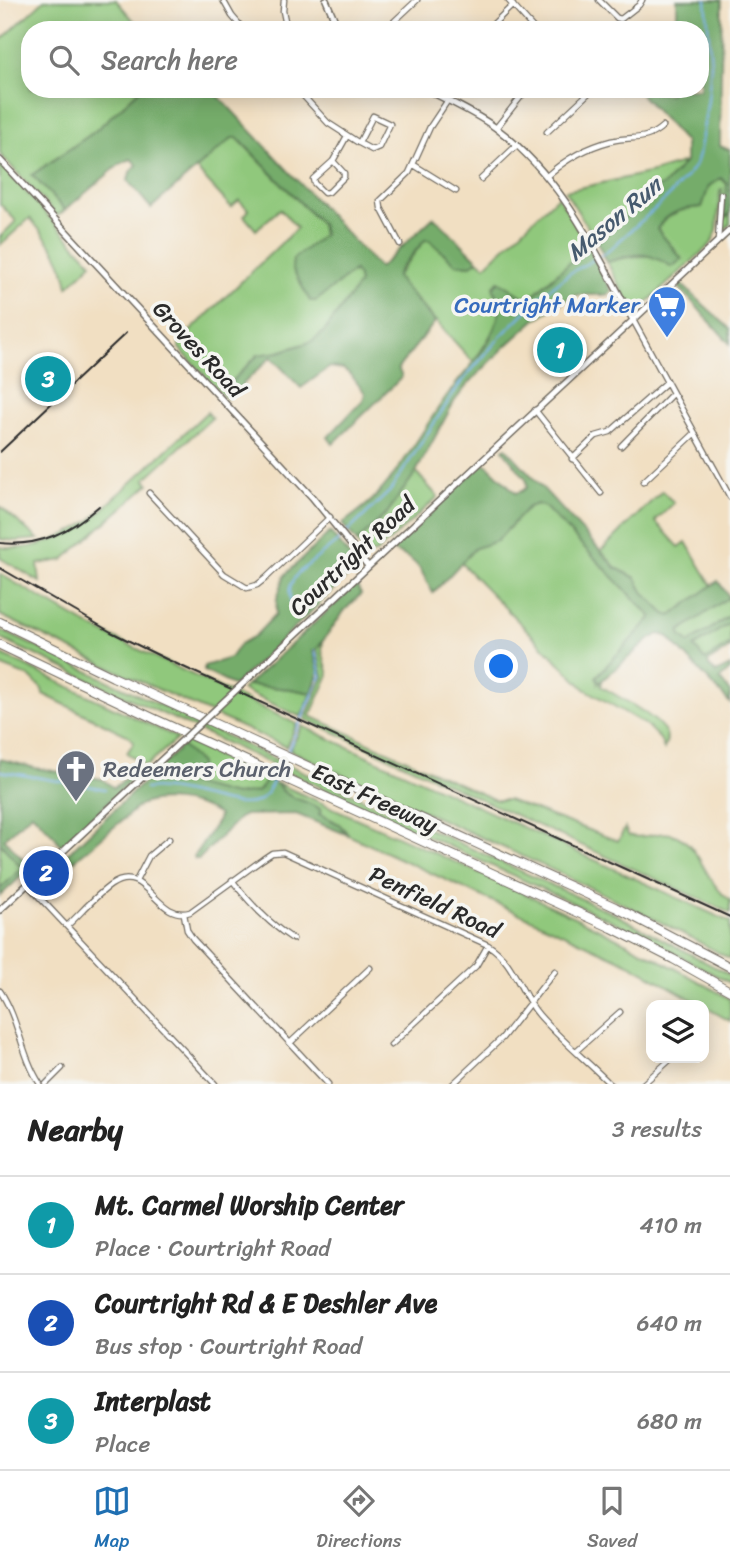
<!DOCTYPE html>
<meta charset="utf-8">
<style>
body{margin:0;font-family:Sriracha,sans-serif;background:#f6f6f6;color:#222}
.controls{position:absolute;right:21px;bottom:21px;display:grid;overflow:hidden;border-radius:14px;box-shadow:0 4px 18px #0003}
.controls button{width:63px;height:63px;display:grid;place-items:center;padding:0;border:0;border-bottom:2px solid #e0e0e0;background:#fff;color:#222;font:35px sans-serif}
.you{position:absolute;left:502px;top:667px;width:24px;height:24px;margin:-18px;border:5px solid #fff;border-radius:50%;background:#1a73e8;box-shadow:0 0 0 10px #1a73e833}
.badge{display:grid;place-items:center;width:46px;height:46px;border-radius:50%;background:#1f6fb2;color:#fff;font-size:23px;font-weight:700}
.pin{position:absolute;translate:-50% -50%;border:4px solid #fff;box-shadow:0 2px 7px #0006}
.list{margin:0;padding:0;list-style:none}
h2{display:flex;justify-content:space-between;align-items:center;height:91px;margin:0;padding:0 28px;font-size:30px}
h2 small{font-size:23px;font-weight:400;color:#767676}
.list li{display:grid;grid-template-columns:46px 1fr auto;gap:21px;align-items:center;box-sizing:border-box;height:98px;padding:0 28px;border-top:2px solid #e0e0e0}
.list b{display:block;font-size:26px;white-space:nowrap}
.list p{margin:0;font-size:23px;white-space:nowrap;color:#767676}
.list em{font-size:23px;font-style:normal;color:#767676}
.icon{flex:none;width:38px;height:38px;fill:none;stroke:currentColor;stroke-width:2;stroke-linecap:round;stroke-linejoin:round}
.map{position:relative;flex:none;width:730px;height:1084px;overflow:hidden}
.search{position:absolute;background:#fff;box-shadow:0 4px 18px #0003;left:21px;right:21px;top:21px;height:77px;display:flex;align-items:center;gap:18px;box-sizing:border-box;padding:0 24px;border-radius:28px;color:#767676;font-size:26px}
.sheet{height:385px;background:#fff}
nav{display:flex;justify-content:space-around;align-items:center;box-sizing:border-box;height:98px;border-top:2px solid #e0e0e0;background:#fff;font-size:19px;color:#767676}
nav a{display:grid;justify-items:center;gap:4px}
nav .on{color:#1f6fb2}
.map>svg:first-child{display:block}
</style>
<div class="map">
<svg width="730" height="1084" viewBox="0 0 730 1084">
<rect width="100%" height="100%" fill="#f6f6f2"/>
<filter id="ink" filterUnits="userSpaceOnUse"><feTurbulence type="fractalNoise" baseFrequency=".0143" numOctaves="2"/><feDisplacementMap in="SourceGraphic" scale="14" xChannelSelector="R" yChannelSelector="G"/><feConvolveMatrix kernelMatrix="1 2 1 2 8 2 1 2 1" color-interpolation-filters="sRGB"/></filter>
<filter id="wash" filterUnits="userSpaceOnUse"><feTurbulence type="fractalNoise" baseFrequency=".00686" numOctaves="4" result="noise"/><feDisplacementMap in="SourceGraphic" scale="28" xChannelSelector="R" yChannelSelector="G"/><feGaussianBlur stdDeviation="1.57" result="paint"/><feColorMatrix in="noise" values="0 0 0 0 0 0 0 0 0 0 0 0 0 0 0 0 0 1.4 0 .05"/><feComposite in="paint" operator="in"/></filter>
<g filter="url(#wash)">
<rect width="100%" height="100%" fill="#f1dfc2"/>
<path fill="#90c87b" stroke="#5e7a53" stroke-width="2" d="M44,0H116L142,30H30V89H141L94,132L32,175L65,210L57,216L0,154V41Z
M232,138H237L321,224L323,235L316,300L354,271L358,277L359,285L323,333L310,342L279,352L258,355L229,384L236,391L226,399L179,348V342L297,228L280,209L256,230L244,216L249,210L239,200L231,207L196,169Z
M685,162L665,184L641,198L632,211L597,242L565,191L653,172Z
M0,164L92,263L68,287C63,256 49,242 30,218L0,245V237L16,221L0,204Z
M721,178L727,184L724,218L730,213V224L724,230L721,227L722,190L720,191L717,231L711,244L641,308L630,306L607,262C634,254 655,255 682,259L657,229C667,213 684,208 702,207L709,186Z
M558,196L588,246L534,294L524,297L498,281L493,287C495,292 498,299 499,304C502,321 483,349 473,362L402,284L396,277L425,240H429L456,264L471,265L478,260L485,266Z
M207,412L212,418L145,479L149,484L63,560L38,564L40,582L0,558V547C32,553 65,537 91,520Z
M416,472L438,497L376,553L366,554L357,542L387,513Z
M662,491L674,503L655,521L679,547L686,542L712,586L670,616L665,614L643,592L636,578L616,568L601,551Z
M537,504L545,507L652,617L599,683L602,682L601,686C618,697 657,716 666,733C668,739 666,744 664,749L660,739L646,725L585,689L461,563L475,548L497,541L528,507Z
M0,506L38,539L16,541L0,539Z
M0,574L95,629L297,724L286,747L102,664L0,615Z
M729,597L730,616L689,643L680,635L679,630Z
M730,623V644L705,660L694,647Z
M0,630L281,762L278,767L12,644L0,638Z
M323,642L322,651L329,675L310,716L495,800H508L618,841L625,828L628,835C645,841 661,828 677,836C701,847 705,883 730,900V913L305,719L323,677L317,649Z
M0,654L178,738L146,766L127,753L134,742L129,736L43,694L42,689L30,677L0,665Z
M247,685L290,689L312,693L301,717L242,690Z
M302,726L730,922V959C588,880 436,820 290,750Z
M187,742L268,779L257,792L235,795L186,783L185,781L200,767L182,746Z
M284,763L617,915L730,975V983L634,931L281,769Z
M279,784C430,852 586,915 730,999V1021L629,964L348,835C343,825 330,818 319,814L321,810C308,799 285,800 279,784Z
M0,843L21,866V870L0,889Z"/>
<path fill="#74ac6b" stroke="#506c4b" stroke-width="2" d="M677,0H722L720,146L730,150V213L724,219L727,184L721,178L709,186L702,207C684,208 667,212 657,229L682,259L672,267C644,250 639,253 607,262L597,242L632,211L641,198L665,184L685,162V142L636,89C648,89 657,94 669,94L672,89H700V30H677Z
M141,89H212L379,268L434,217L478,260L471,265L456,264L429,240H425L399,270L396,277L435,322L398,368L402,377L333,444L328,437L363,400L365,393L350,374L343,369L330,367L301,388L271,357L236,391L228,385L258,355L279,352L310,342L323,333L359,284L358,277L354,271L316,301H310L292,268L293,259L323,235L321,224L238,138H232L151,208L128,181L130,172L137,165L131,159L120,164L65,210L32,175L94,132Z
M588,246L612,292L607,295H574L536,319L506,346L468,384L454,402L416,472L387,513L357,542L342,524C353,515 366,507 376,496C402,468 420,435 441,404C460,375 493,348 499,313C500,304 496,296 493,287L499,281L524,297L534,294Z
M679,282L730,329V344L677,285Z
M506,448L616,568L636,578L643,592L665,614L671,616L718,581L729,597L680,631V635L689,643L730,616V623L694,647L705,660L730,644V648L708,662L709,666L716,673L730,666V670L720,679L730,692V703L667,636L659,634L650,639L599,683L596,677L652,617L545,507L537,504L528,507L497,541L475,548L433,593C425,580 422,566 408,558C403,554 398,554 392,550L484,462L516,493L522,491L527,487L526,479L503,450Z
M330,532L355,563L354,570L234,686L204,671V666L230,658L240,644L255,636L276,614L277,598L285,575Z
M356,585L361,594L345,610L317,649L313,651L319,671L312,693L290,689L247,685Z
M182,746L200,763V767L185,781L186,783L235,795L257,792L268,779C282,785 276,787 285,793C296,801 310,801 321,810L319,814L339,824L348,835L296,814L245,815L239,818L199,859H195L194,856L218,820L219,815C199,802 161,795 140,805L74,861L67,854Z
M0,759L35,768L102,779L114,788L127,777L131,780L62,847L55,837L32,813L4,839L29,866L27,871L0,896V889L21,869L20,866L0,843Z"/>
<g fill="none" stroke-linecap="round" stroke-linejoin="round">
<path stroke="#79b2e9" stroke-width="2" d="M292,608C288,592 288,586 298,573L338,541L390,491L459,385L500,337L542,295L570,273L607,252L668,197L688,175L696,164L699,154L708,100L711,64L706,0
M287,752L321,676L315,651
M0,771L105,789
M278,771L283,760
M145,789C178,783 233,811 256,802C266,798 271,786 276,776"/>
</g>
</g>
<g filter="url(#ink)">
<g fill="none" stroke-linecap="round" stroke-linejoin="round">
<defs>
<path id="minor" d="M223,0L232,16L244,30
M284,0L283,11L287,30
M508,0L535,30
M599,0L617,18L621,19L639,5L642,0
M385,30L417,0
M487,30L513,5
M297,89L328,123L359,143
M373,116L390,124L379,147L372,150L359,143Z
M496,128L527,89
M547,132L593,89
M333,161L344,173V177L329,192L324,193L314,183L313,179Z
M333,161L347,136
M414,165L456,191
M548,175C566,159 588,147 611,141C634,135 644,143 663,126
M481,179L517,145
M718,241L721,194
M400,244L381,208L380,201L409,173L430,127L448,100
M633,320L730,497
M535,410L601,493
M621,446L673,393
M572,459L596,436L610,432L667,382
M643,482L695,433
M149,493L224,574L247,588L257,585L266,578L330,517
M232,880C250,904 268,923 293,939
M136,881L149,856L169,839
M27,884L215,1084
M184,914L187,930L193,939L328,1084
M67,926C81,913 95,896 111,885C146,861 156,922 190,912L263,859L272,853L283,852L488,945C515,962 519,992 539,1015C561,1040 587,1061 610,1084
M0,991C19,1019 21,1055 40,1084
M290,1043L370,968
M391,1045L476,966L488,945
M576,1051L620,1012
M46,1084L62,1068
M453,1084L502,1038L555,971
M643,1084L672,1058"/>
<path id="tertiary" d="M326,0L339,30
M425,89C449,101 474,112 496,128C562,177 595,250 633,320
M0,160L312,497L368,566
M251,676L730,230
M0,910L172,750"/>
<path id="motorway" d="M0,622L113,677L615,907L730,967
M0,645L155,719L612,928L673,959L730,991"/>
</defs>
<use href="#minor" stroke="#706a60" stroke-width="7"/>
<use href="#tertiary" stroke="#706a60" stroke-width="8"/>
<use href="#motorway" stroke="#706a60" stroke-width="10"/>
<use href="#minor" stroke="#fff" stroke-width="4.5"/>
<use href="#tertiary" stroke="#fff" stroke-width="5"/>
<use href="#motorway" stroke="#fff" stroke-width="8"/>
<path stroke="#2b2b2b" stroke-width="2" d="M0,452L126,333
M0,543C40,547 70,532 99,506
M0,568L111,632L166,659L730,917"/>
<defs>
<path id="tertiary-bridge" d="M172,750L251,676"/>
</defs>
<use href="#tertiary-bridge" stroke="#706a60" stroke-width="8" stroke-linecap="butt"/>
<use href="#tertiary-bridge" stroke="#fff" stroke-width="5"/>
</g>
</g>
<defs>
<symbol id="supermarket-pin" viewBox="-11 -11 22 30"><path d="M0 17L-7.5 6A9.5 9.5 0 1 1 7.5 6Z" fill="#3f7fe0" stroke="#f6f6f2"/><path d="M-6-5.5h2.5l.6 2H6L4.5 2H-2.5L-4.4-4H-6ZM-1.5 3.2a1.3 1.3 0 1 0 .1 0ZM3 3.2a1.3 1.3 0 1 0 .1 0Z" fill="#fff"/></symbol>
<symbol id="church-pin" viewBox="-11 -11 22 30"><path d="M0 17L-7.5 6A9.5 9.5 0 1 1 7.5 6Z" fill="#6b7280" stroke="#f6f6f2"/><path d="M-1.2-6h2.4v3.5h3.3v2.4h-3.3V6h-2.4V-.1h-3.3v-2.4h3.3Z" fill="#fff"/></symbol>
</defs>
<g fill-rule="evenodd">
<use href="#supermarket-pin" x="645" y="283" width="44" height="60"/>
<use href="#church-pin" x="54" y="747" width="44" height="60"/>
</g>
<g text-anchor="middle" stroke-width="7" stroke-linejoin="round" paint-order="stroke">
<g font-size="23" fill="#366cbe" stroke="#f6f6f2" text-anchor="end">
<text x="640" y="313">Courtright Marker</text>
</g>
<g font-size="23" fill="#2b2b2b" stroke="#f6f6f2">
<text transform="translate(199 349) rotate(47)" y="8">Groves Road</text>
<text transform="translate(352 556) rotate(-43)" y="8">Courtright Road</text>
<text transform="translate(375 798) rotate(25)" y="8">East Freeway</text>
<text transform="translate(435 902) rotate(25)" y="8">Penfield Road</text>
</g>
<g font-size="23" fill="#5b616d" stroke="#f6f6f2" text-anchor="start">
<text x="103" y="777">Redeemers Church</text>
</g>
<g font-size="24" font-style="italic" fill="#465a6e" stroke="#f6f6f2">
<text transform="translate(614 219) rotate(-40)" y="8">Mason Run</text>
</g>
</g>
</svg>
<div class="controls">
<button><svg class="icon" aria-label="layers" viewBox="0 0 24 24"><path d="M12 4l9 5-9 5-9-5zM3 14l9 5 9-5"/></svg></button>
</div>
<div class="you"></div>
<div class="pin badge" style="left:560px;top:350px;background:#0f9aa8">1</div>
<div class="pin badge" style="left:46px;top:873px;background:#1a4fb4">2</div>
<div class="pin badge" style="left:48px;top:379px;background:#0f9aa8">3</div>
<div class="search"><svg class="icon" aria-label="search" viewBox="0 0 24 24"><circle cx="10" cy="10" r="6"/><path d="M15 15l6 6"/></svg>Search here</div>
</div>
<section class="sheet">
<h2>Nearby<small>3 results</small></h2>
<ul class="list">
<li><span class="badge" style="background:#0f9aa8">1</span><div><b>Mt. Carmel Worship Center</b><p>Place · Courtright Road</p></div><em>410 m</em></li>
<li><span class="badge" style="background:#1a4fb4">2</span><div><b>Courtright Rd &amp; E Deshler Ave</b><p>Bus stop · Courtright Road</p></div><em>640 m</em></li>
<li><span class="badge" style="background:#0f9aa8">3</span><div><b>Interplast</b><p>Place</p></div><em>680 m</em></li>
</ul>
</section>
<nav>
<a class="on"><svg class="icon" aria-label="map" viewBox="0 0 24 24"><path d="M3 6l6-2 6 2 6-2v14l-6 2-6-2-6 2zM9 4v14M15 6v14"/></svg>Map</a>
<a><svg class="icon" aria-label="directions" viewBox="0 0 24 24"><path d="M12 3l9 9-9 9-9-9zM9 14v-3h6M13 9l2 2-2 2"/></svg>Directions</a>
<a><svg class="icon" aria-label="saved" viewBox="0 0 24 24"><path d="M7 4h10v16l-5-4-5 4z"/></svg>Saved</a>
</nav>
